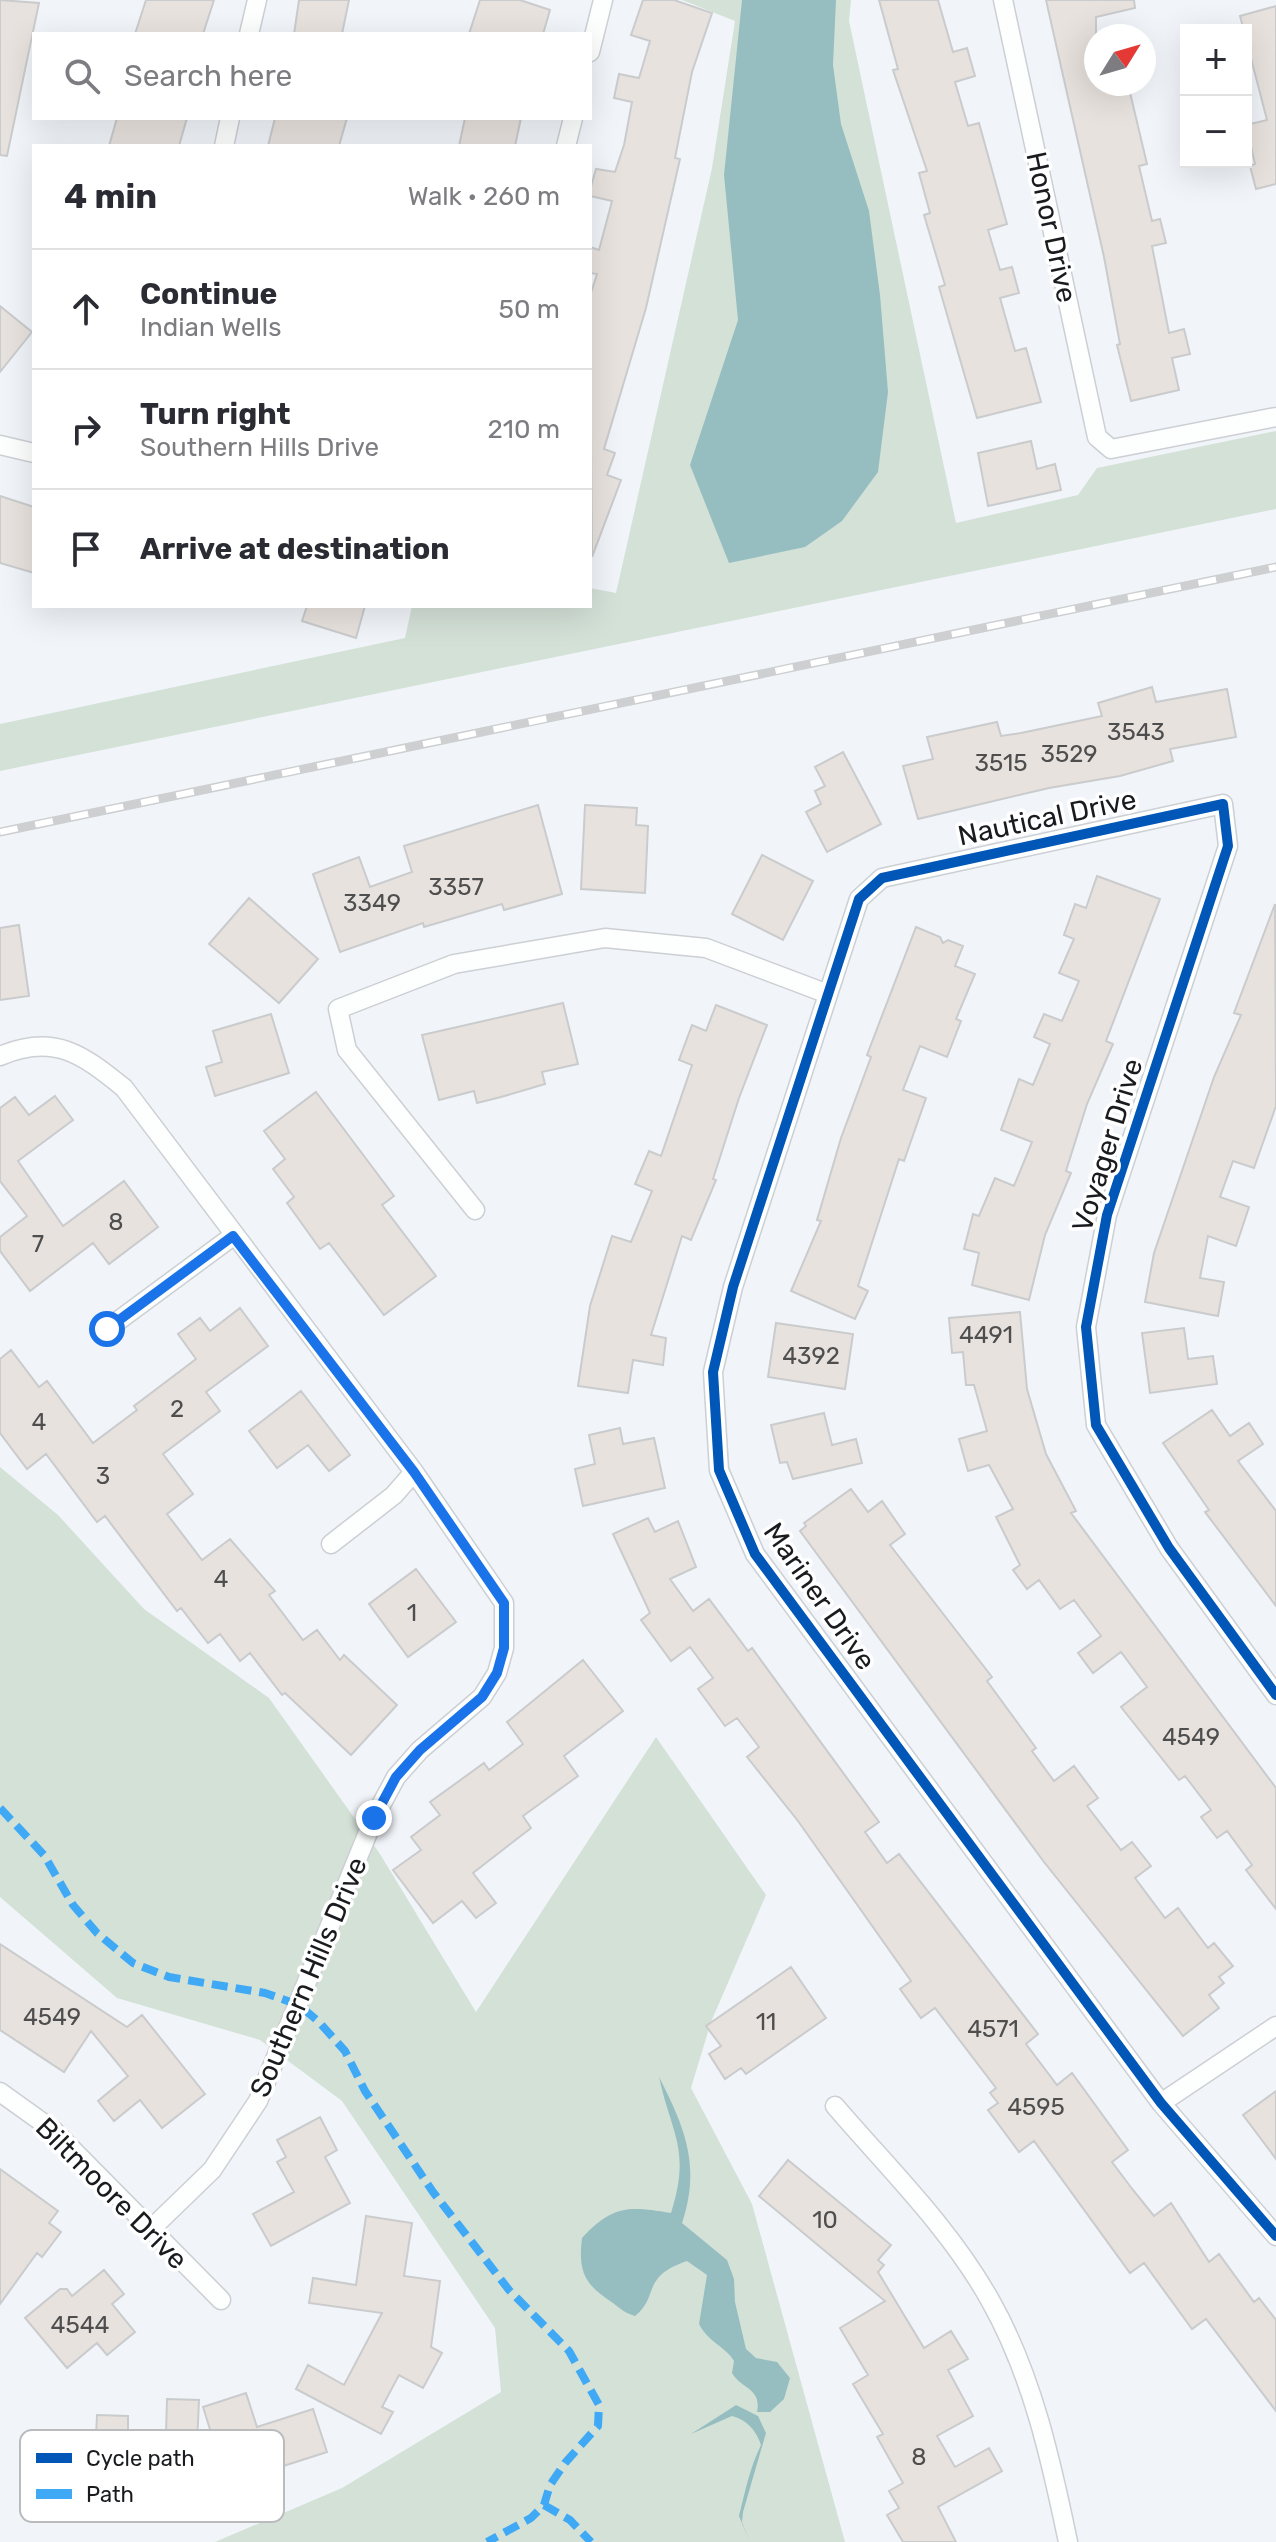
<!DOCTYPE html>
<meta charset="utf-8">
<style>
body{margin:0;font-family:Rubik,sans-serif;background:#f2f2f3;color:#2b2b33}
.controls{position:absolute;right:24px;top:24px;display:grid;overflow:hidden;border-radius:0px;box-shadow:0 8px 32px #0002}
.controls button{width:72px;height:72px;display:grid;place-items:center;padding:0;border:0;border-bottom:2px solid #e1e1e2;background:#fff;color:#2b2b33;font:40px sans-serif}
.compass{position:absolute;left:1084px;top:24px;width:72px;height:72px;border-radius:50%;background:#fff;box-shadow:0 8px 32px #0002;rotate:53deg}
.stop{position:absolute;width:24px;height:24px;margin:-18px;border:6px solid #1a73e8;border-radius:50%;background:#fff}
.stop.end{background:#1a73e8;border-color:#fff;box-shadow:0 2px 8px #0008}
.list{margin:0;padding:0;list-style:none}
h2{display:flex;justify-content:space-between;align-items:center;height:104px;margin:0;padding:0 32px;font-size:34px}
h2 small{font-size:26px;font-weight:400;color:#7c7c81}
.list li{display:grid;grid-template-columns:52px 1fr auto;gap:24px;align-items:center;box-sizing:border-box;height:120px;padding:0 32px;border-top:2px solid #e1e1e2}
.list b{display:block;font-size:30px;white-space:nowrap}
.list p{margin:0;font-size:26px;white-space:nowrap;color:#7c7c81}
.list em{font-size:26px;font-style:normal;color:#7c7c81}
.icon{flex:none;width:44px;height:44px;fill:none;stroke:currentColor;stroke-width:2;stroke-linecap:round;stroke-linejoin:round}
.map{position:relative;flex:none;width:1276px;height:2542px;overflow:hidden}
.search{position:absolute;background:#fff;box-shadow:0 8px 32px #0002;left:32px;top:32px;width:560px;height:88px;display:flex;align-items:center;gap:20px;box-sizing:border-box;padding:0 28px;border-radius:0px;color:#7c7c81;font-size:30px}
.panel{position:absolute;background:#fff;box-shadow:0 8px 32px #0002;left:32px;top:144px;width:560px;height:464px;border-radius:0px}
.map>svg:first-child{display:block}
</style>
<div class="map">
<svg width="1276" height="2542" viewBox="0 0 1276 2542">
<rect width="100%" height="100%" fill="#f1f5fa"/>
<path fill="#d4e1d7" d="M682,0H851L849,21L956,523L1078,495L1097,468L1276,431V509L0,771V724L405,638L412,606H590V588L616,593L712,168L735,21Z
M0,1467L58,1515L144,1609L269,1698L380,1854L476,2012L656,1737L766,1895L711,2022L691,2088L752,2204L845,2542H215L342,2488L501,2392L495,2328L342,2101L260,2040L117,1998L0,1897Z"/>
<path fill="#96bec1" d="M742,0H836L833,65L841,124L869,211L880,295L888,392L878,472L842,521L805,547L729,563L690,465L738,320L724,175Z
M659,2077C685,2128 701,2166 682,2223L727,2260L734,2279L735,2302L746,2349L756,2358L777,2362L790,2378L784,2399L770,2412H757C762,2388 741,2389 732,2373L734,2361C725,2346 708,2342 699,2324L707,2275L687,2261C640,2277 660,2296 635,2316C625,2313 621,2309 613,2303C584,2284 578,2272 582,2238C613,2205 628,2206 671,2213C691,2149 672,2136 659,2077Z
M736,2405L758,2416L766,2433L743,2512L742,2522L750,2542L739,2516C745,2492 750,2467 761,2445C756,2430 747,2420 732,2416L691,2434Z"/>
<path fill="#e8e2de" stroke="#cacbcc" stroke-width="2" d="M0,0L39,3L7,156L0,155Z
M146,0H214L203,34H135Z
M299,0H349L342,34H294Z
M480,0H520L550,10L543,34H469Z
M643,0H674L712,13L692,72L675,158L680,159L646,308L604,449L615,453L607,475L621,480L592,557L590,296L597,274L590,273V247L599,250L612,201L590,196V190L596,169L615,172L624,145L632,102L614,98L619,74L639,78L650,41L631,35Z
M879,0H938L953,52L967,48L975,76L955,82L968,126L979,123L1007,224L988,230L1000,270L1012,267L1019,293L1000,298L1015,351L1026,348L1041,402L977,418L939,287L945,285L924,215L930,213L919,173L927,171L893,70L898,69Z
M1046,0H1134L1135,8L1096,17V84H1128L1147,164L1139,166L1152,221L1160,219L1166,243L1152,246L1169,333L1184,329L1190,354L1172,358L1179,390L1131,401L1117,345L1120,344L1104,257Z
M1276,6V184L1256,189L1250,166L1255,164L1246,125L1267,120L1240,16Z
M117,118H187L179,146H109Z
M275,118H347L339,146H268Z
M465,118H521L515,146H459Z
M0,306L32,332L0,372Z
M1031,441L1037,469L1055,464L1061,490L988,506L978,453Z
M0,496L34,507V573L0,563Z
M307,606H365L356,638L302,621Z
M1152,687L1156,702L1227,689L1236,737L1170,749L1173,761L1120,776L1049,788L918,819L903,766L933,759L927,737L997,722L1001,736L1021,733L1102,716L1098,703Z
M843,752L881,824L827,852L806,812L821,804L815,791L825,786L815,767Z
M538,805L562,894L504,910L502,904L424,927L423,923L340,952L313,874L359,857L370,887L412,872L404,846Z
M585,805L637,808L636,825L648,826L645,893L581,889Z
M762,855L813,881L783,940L732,914Z
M1097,876L1160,899L1106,1041L1113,1044L1087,1104L1066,1171L1071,1173L1045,1235L1029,1300L972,1285L979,1253L964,1249L973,1214L979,1216L995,1178L1014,1186L1032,1142L1001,1130L1019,1079L1033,1085L1050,1044L1034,1037L1044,1014L1062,1021L1079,981L1059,973L1074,939L1064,935L1075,904L1086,908Z
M249,898L318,959L279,1003L209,944Z
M1275,904L1276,1106L1254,1168L1233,1161L1220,1197L1249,1207L1236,1246L1208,1236L1200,1278L1224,1282L1218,1316L1145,1302L1154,1253L1214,1077L1241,1015L1234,1013Z
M19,925L29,996L0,1000V928Z
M916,927L940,937L943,943L948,940L963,946L955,966L975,974L956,1019L961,1021L947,1057L920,1046L903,1090L926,1098L904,1161L899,1159L858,1286L868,1291L855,1319L791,1291L821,1221L817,1220L841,1138L871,1057L867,1055Z
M563,1003L578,1064L542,1072L545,1084L501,1097L477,1103L474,1091L439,1100L422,1035Z
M716,1005L767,1025L739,1098L713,1179L716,1180L691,1240L682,1236L651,1335L666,1338L663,1365L633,1360L628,1393L578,1386L590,1306L612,1236L631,1242L652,1191L635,1184L649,1151L661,1156L692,1065L679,1060L692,1025L706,1031Z
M271,1014L289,1073L215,1096L206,1067L222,1062L213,1031Z
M316,1092L394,1196L382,1205L436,1276L384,1315L329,1243L320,1249L287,1203L294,1197L273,1169L285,1159L264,1131Z
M55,1096L73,1120L18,1161L63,1226L124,1181L158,1227L109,1264L93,1243L30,1291L0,1251V1237L27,1216L0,1181V1108L15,1097L29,1115Z
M240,1308L268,1346L206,1392L220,1411L163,1454L193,1494L167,1514L202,1560L230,1539L275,1591L269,1595L303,1640L317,1630L340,1660L344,1655L397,1705L351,1755L285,1693L282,1695L250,1653L240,1661L220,1634L208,1643L181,1608L177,1611L105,1516L97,1522L46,1454L27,1469L0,1433V1359L11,1350L39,1387L47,1381L93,1443L137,1410L134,1406L196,1359L178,1334L200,1318L210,1331Z
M1020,1312L1027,1389L1046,1454L1076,1511L1071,1513L1276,1788V1909L1246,1870L1252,1865L1227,1831L1217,1838L1201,1817L1211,1810L1185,1776L1179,1780L1121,1707L1147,1687L1121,1652L1093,1673L1078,1653L1101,1636L1074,1600L1060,1609L1039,1580L1027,1589L1013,1570L1020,1565L996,1517L1013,1509L989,1465L968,1471L959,1439L987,1431L974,1385H966L963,1352L952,1353L949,1318Z
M776,1323L853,1334L845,1389L768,1377Z
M1184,1328L1188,1359L1213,1356L1217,1384L1150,1393L1142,1333Z
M301,1391L350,1455L329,1471L308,1445L277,1468L249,1431Z
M1212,1410L1230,1436L1249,1423L1263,1444L1238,1461L1276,1511V1606L1205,1512L1209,1510L1163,1443Z
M824,1413L832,1445L856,1439L862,1463L793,1479L787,1462L780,1463L771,1425Z
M620,1428L623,1444L654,1438L665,1488L583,1506L575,1469L595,1464L589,1435Z
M851,1489L868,1512L882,1501L905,1534L890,1545L992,1677L987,1681L1036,1748L1032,1751L1054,1781L1074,1766L1098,1798L1087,1806L1121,1850L1132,1842L1151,1866L1135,1878L1165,1918L1178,1908L1208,1948L1214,1943L1233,1966L1219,1977L1224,1983L1209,1995L1219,2008L1183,2036L1044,1862L800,1531L806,1526L804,1523Z
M648,1518L655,1532L678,1521L696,1567L670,1579L693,1611L709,1599L748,1651L752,1648L879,1822L865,1832L887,1863L899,1854L1038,2034L1026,2044L1057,2085L1072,2073L1128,2150L1112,2162L1133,2190L1154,2216L1171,2203L1209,2262L1219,2254L1254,2302L1259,2298L1276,2320V2411L1206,2319L1192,2329L1144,2263L1130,2273L1034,2141L1019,2152L988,2110L998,2103L990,2093L996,2088L935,2008L921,2018L900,1989L911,1981L798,1821L747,1757L759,1747L737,1718L725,1726L698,1689L713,1678L690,1647L671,1661L641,1620L650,1613L613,1534Z
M416,1569L456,1622L408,1657L369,1604Z
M583,1660L623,1711L564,1756L578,1776L523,1816L531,1828L473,1873L496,1903L476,1918L462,1901L433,1923L393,1870L421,1850L411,1837L440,1815L430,1802L484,1763L489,1770L523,1744L507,1722Z
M0,1944L127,2027L142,2015L205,2094L162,2128L140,2100L114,2121L98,2101L128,2076L91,2031L64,2072L0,2030Z
M791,1967L826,2018L746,2074L741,2068L725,2079L709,2054L721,2046L706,2026Z
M1276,2091V2159L1243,2115Z
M320,2117L337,2150L325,2157L350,2203L271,2246L253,2214L294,2192L277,2162L286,2157L277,2140Z
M788,2160L891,2245L878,2260L884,2265L878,2272L924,2348L951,2331L968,2359L948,2370L973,2416L937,2436L955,2467L989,2448L1002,2471L938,2507L956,2542H903L887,2515L899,2508L889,2491L903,2483L877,2437L883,2434L853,2384L868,2375L840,2328L885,2301L759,2196Z
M0,2169L58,2211L49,2223L61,2232L42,2257L37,2253L0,2304Z
M366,2216L412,2223L404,2276L440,2281L431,2347L442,2353L423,2388L399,2375L382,2407L393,2412L381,2434L296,2389L308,2365L344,2385L382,2313L309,2303L313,2278L356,2285Z
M104,2270L124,2294L112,2304L135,2332L107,2355L97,2343L67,2368L25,2318L60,2289H67L72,2296Z
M246,2393L257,2427L313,2409L327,2452L227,2484L203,2407Z
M167,2399L199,2400L194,2511L155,2510L157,2477L80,2474L82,2435L96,2436L97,2415L128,2416V2431L166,2433Z"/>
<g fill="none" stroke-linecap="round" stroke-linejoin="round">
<defs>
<path id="street" d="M1003,0L1097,437L1111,449L1276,417
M249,34L257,0
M590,52L603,0
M224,146L230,118
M566,146L573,118
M0,445L34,453
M0,1056C54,1033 82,1054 124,1088L414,1472L504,1603V1648L497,1673L482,1697L420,1750L396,1777L374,1818L258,2101L212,2170L150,2230
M475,1210L347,1050L338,1009L454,964L605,938L706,948L828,994
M107,1329L233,1236
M331,1544L394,1495L414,1472
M1276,1695L1169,1548L1096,1425L1086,1327L1107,1215L1228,846L1223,804L882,878L859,899L733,1287L713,1372L719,1470L755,1554L1161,2103L1276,2236
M0,2092L53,2130L221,2300
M1161,2103L1276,2026
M835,2106C889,2169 949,2227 990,2300C1032,2374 1051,2460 1068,2542"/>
</defs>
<use href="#street" stroke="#cccfd3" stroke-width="21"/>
<use href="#street" stroke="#fdfefe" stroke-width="18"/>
<defs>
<path id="rail" d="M0,832L1276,567"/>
</defs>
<use href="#rail" stroke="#cdcfd0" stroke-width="9"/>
<use href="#rail" stroke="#fff" stroke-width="6" stroke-dasharray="18" stroke-linecap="butt"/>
<path stroke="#3fa9f5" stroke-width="8" stroke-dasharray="16 8" stroke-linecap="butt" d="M0,1808L44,1855L73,1905L97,1933L133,1963L169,1977L265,1993L299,2005L319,2022L345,2051L365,2091L433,2192L509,2290L569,2351L599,2405L598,2426L565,2463L550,2485L544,2505L531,2518L487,2542
M544,2505L570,2520L591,2542"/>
<defs>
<path id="cycleway" d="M1276,1695L1169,1548L1096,1425L1086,1327L1107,1215L1228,846L1223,804L882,878L859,899L733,1287L713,1372L719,1470L755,1554L1161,2103L1276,2236"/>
</defs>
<use href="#cycleway" stroke="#fff" stroke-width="15"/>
<use href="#cycleway" stroke="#0057b8" stroke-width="10"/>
</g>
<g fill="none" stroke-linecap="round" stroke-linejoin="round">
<path stroke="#1a73e8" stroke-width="10" d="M107,1329L233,1236L414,1472L504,1603V1648L497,1673L482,1697L420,1750L396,1777L374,1818"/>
</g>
<g text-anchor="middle" stroke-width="7" stroke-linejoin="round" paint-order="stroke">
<g font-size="24" fill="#4e4e4f">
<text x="1136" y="740">3543</text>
<text x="1069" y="762">3529</text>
<text x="1001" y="771">3515</text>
<text x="456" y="895">3357</text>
<text x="372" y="911">3349</text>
<text x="116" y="1230">8</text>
<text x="38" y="1252">7</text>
<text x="986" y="1343">4491</text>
<text x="811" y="1364">4392</text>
<text x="177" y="1417">2</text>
<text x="39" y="1430">4</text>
<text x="103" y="1484">3</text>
<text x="221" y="1587">4</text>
<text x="412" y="1621">1</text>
<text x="1191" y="1745">4549</text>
<text x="52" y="2025">4549</text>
<text x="766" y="2030">11</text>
<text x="993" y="2037">4571</text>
<text x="1036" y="2115">4595</text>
<text x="825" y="2228">10</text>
<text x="80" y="2333">4544</text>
<text x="919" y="2465">8</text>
</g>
<g font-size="28" fill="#191b1e" stroke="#fff">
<text transform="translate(1052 227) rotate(78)" y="10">Honor Drive</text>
<text transform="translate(1047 817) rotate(-12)" y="10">Nautical Drive</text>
<text transform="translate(1107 1145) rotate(-73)" y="10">Voyager Drive</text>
<text transform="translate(820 1596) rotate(55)" y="10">Mariner Drive</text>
<text transform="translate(308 1977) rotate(-67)" y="10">Southern Hills Drive</text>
<text transform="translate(112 2193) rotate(45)" y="10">Biltmoore Drive</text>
</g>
</g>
<rect x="20" y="2430" width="264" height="92" rx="12" fill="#fff" stroke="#babbbc" stroke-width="2"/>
<rect x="36" y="2453" width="36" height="10" fill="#0057b8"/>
<rect x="36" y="2489" width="36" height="10" fill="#3fa9f5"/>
<g font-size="22" fill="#191b1e">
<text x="86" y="2466">Cycle path</text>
<text x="86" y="2502">Path</text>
</g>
</svg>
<div class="controls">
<button>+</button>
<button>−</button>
</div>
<svg class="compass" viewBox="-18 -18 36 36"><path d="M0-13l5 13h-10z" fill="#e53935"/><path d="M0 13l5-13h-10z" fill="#7c7c81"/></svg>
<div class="stop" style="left:107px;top:1329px"></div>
<div class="stop end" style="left:374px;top:1818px"></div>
<div class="search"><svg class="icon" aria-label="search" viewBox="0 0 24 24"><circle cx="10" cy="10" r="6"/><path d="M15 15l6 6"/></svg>Search here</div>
<section class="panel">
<h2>4 min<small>Walk · 260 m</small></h2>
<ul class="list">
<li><svg class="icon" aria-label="ahead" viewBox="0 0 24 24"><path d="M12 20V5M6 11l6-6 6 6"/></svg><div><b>Continue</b><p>Indian Wells</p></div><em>50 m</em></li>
<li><svg class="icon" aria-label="right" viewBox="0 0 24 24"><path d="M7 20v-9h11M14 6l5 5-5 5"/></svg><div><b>Turn right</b><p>Southern Hills Drive</p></div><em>210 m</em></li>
<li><svg class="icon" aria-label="arrive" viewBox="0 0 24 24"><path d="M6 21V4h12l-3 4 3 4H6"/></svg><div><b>Arrive at destination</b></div></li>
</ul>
</section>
</div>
